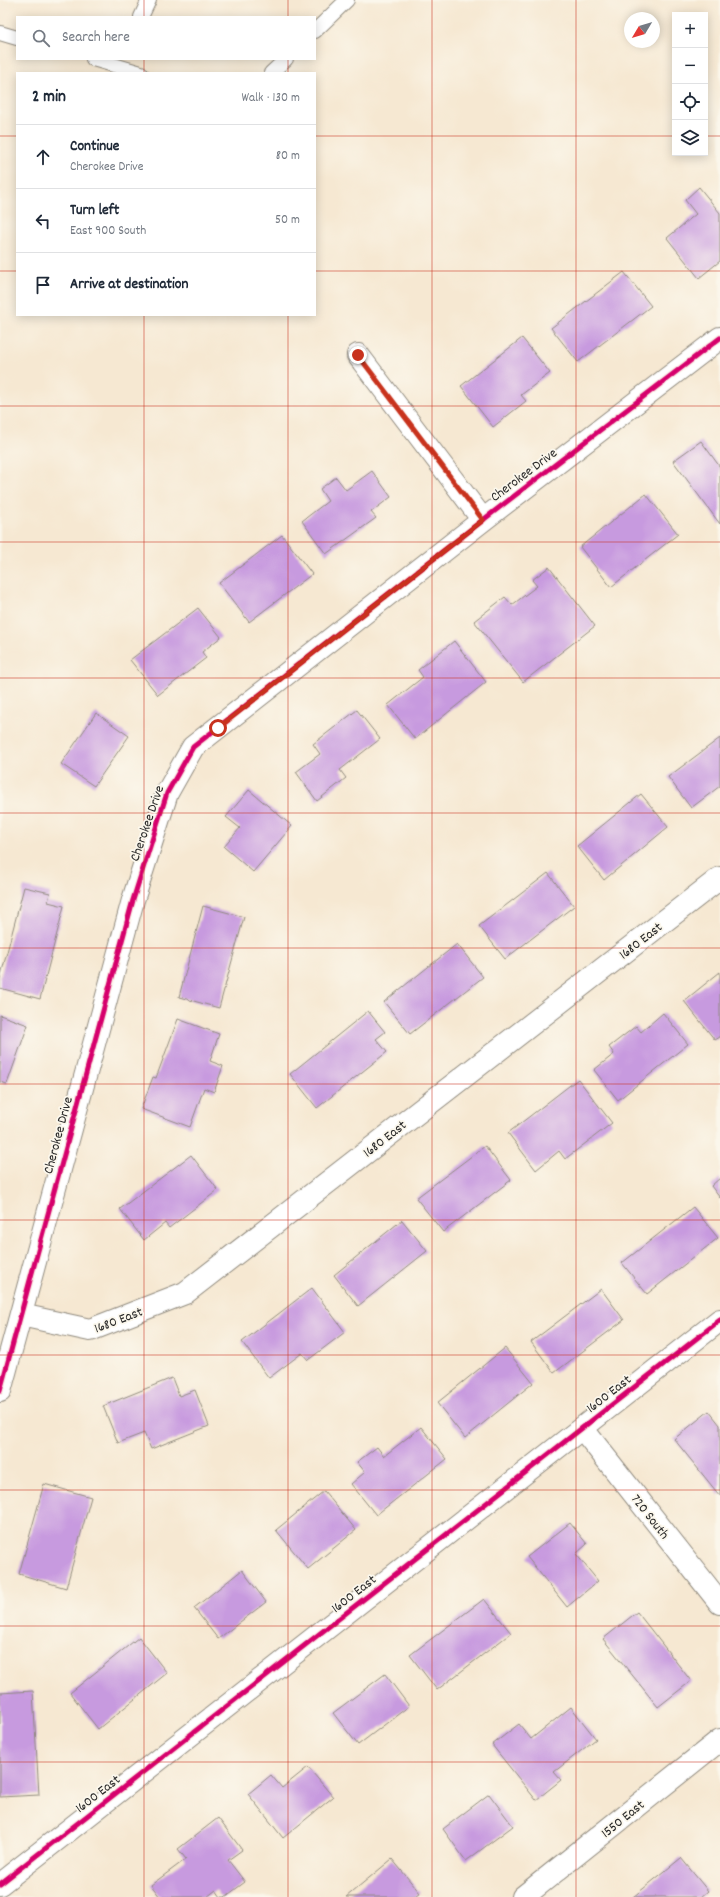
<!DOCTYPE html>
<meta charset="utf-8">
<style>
body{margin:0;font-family:Dekko,sans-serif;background:#f6f6f7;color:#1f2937}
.controls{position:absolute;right:12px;top:12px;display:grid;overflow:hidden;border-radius:0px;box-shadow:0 2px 10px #0003}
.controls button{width:36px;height:36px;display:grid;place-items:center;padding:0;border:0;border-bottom:1px solid #e0e1e3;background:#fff;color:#1f2937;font:20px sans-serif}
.compass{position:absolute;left:624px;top:12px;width:36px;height:36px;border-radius:50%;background:#fff;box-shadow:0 2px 10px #0003;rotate:232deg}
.stop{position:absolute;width:12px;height:12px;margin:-9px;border:3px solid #c8321e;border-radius:50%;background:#fff}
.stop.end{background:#c8321e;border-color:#fff;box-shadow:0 1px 4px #0008}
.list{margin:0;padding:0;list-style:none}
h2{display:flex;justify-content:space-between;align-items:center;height:52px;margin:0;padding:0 16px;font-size:17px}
h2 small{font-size:13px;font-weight:400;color:#747a83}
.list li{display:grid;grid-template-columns:26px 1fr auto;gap:12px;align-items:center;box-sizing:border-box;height:64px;padding:0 16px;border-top:1px solid #e0e1e3}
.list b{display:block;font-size:15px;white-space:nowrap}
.list p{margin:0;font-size:13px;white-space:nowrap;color:#747a83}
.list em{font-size:13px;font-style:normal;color:#747a83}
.icon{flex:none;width:22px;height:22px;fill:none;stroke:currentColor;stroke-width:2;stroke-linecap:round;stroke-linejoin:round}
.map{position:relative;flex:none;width:720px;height:1897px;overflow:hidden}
.search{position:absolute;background:#fff;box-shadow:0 2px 10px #0003;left:16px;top:16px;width:300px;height:44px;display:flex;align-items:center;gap:10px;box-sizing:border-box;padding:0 14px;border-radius:0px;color:#747a83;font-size:15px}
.panel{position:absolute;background:#fff;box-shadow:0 2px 10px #0003;left:16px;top:72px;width:300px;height:244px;border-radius:0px}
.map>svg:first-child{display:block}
</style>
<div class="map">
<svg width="720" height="1897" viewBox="0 0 720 1897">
<rect width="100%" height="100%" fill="#fbf7ec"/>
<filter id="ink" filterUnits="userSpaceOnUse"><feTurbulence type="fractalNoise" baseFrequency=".025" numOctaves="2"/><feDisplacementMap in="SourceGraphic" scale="8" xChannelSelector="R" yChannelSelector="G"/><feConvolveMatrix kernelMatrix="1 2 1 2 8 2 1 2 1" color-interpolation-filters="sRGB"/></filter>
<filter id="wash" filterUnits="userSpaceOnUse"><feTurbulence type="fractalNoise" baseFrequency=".012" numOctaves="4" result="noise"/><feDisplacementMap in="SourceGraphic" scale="16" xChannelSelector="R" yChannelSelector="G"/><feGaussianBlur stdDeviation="0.9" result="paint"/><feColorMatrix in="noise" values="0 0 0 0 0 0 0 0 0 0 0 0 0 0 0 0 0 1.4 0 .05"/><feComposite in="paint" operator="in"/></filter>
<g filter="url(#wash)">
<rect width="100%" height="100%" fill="#f6e8d2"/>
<g id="blocks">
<path fill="#c79adf" d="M699,187L720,213V261L699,278L667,238L696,214L685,200Z
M624,272L651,306L578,362L551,328Z
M522,338L550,373L521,395L526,401L493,427L461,386Z
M701,441L720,467V524L673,461Z
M372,471L391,497L371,512L376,518L326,554L302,521L328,501L320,489L336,477L346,490Z
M646,494L678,534L611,587L580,547Z
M282,535L312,574L249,622L219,583Z
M549,567L595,626L523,682L474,621L505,597L512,605L537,586L532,580Z
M198,608L221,637L202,652L206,658L158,695L130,660Z
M454,641L486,682L415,739L388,705L423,677L418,670Z
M357,710L380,739L340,770L346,778L317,801L296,772L320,754L313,744Z
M96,713L129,736L94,786L61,764Z
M720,738V786L691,808L668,777Z
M249,790L292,826L253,872L224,847L240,828L226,817Z
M641,794L668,827L604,880L577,846Z
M548,873L574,906L505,959L479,926Z
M24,887L50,893L48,902L64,906L40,999L0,988V979Z
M203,906L244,917L219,1008L179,997Z
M457,944L483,977L410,1034L384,1002Z
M720,972V1037L715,1040L684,1001Z
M368,1011L385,1032L376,1039L387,1052L317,1108L290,1074Z
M663,1013L688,1044L618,1100L594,1070L614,1054L609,1047L636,1026L641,1032Z
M0,1015L28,1025L7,1084L0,1082Z
M178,1019L219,1034L210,1061L223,1066L214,1092L204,1088L190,1127L141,1109L153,1077L156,1078Z
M578,1079L612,1123L565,1159L559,1151L536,1170L508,1133Z
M485,1146L511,1180L443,1232L416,1198Z
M191,1155L218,1190L169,1228L165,1223L144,1240L120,1209Z
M720,1178V1198L711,1186Z
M693,1207L718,1238L647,1294L622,1263Z
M402,1220L427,1251L358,1306L334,1275Z
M312,1288L345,1332L308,1360L302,1353L269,1378L242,1342Z
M601,1289L624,1320L554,1373L531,1342Z
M505,1348L533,1383L465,1438L437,1403Z
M172,1378L179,1396L195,1390L209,1426L151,1449L144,1433L118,1443L103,1406Z
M709,1411L720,1425V1496L674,1439Z
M421,1427L447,1459L376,1515L351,1484L365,1472L357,1462L377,1447L384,1456Z
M44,1484L91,1497L66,1588L19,1574Z
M324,1491L356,1530L308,1569L276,1530Z
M570,1523L587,1544L576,1554L598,1581L567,1607L527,1557Z
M242,1570L266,1602L218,1639L194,1608Z
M484,1599L511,1633L437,1690L410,1655Z
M637,1612L691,1681L658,1707L603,1639Z
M139,1637L167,1673L98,1729L70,1693Z
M385,1674L409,1706L358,1745L333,1713Z
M33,1691L39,1795L0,1797V1693Z
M571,1707L596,1739L554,1772L561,1780L536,1800L492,1745L519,1724L531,1739Z
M308,1767L333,1797L283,1838L248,1794L271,1775L282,1788Z
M489,1794L513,1826L466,1861L443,1829Z
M218,1818L242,1850L228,1860L245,1882L225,1897H221L216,1890L207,1897H160L151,1885L186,1859L178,1849Z
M681,1858L708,1891L701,1897H633Z
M392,1859L420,1893L415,1897H346Z"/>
</g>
</g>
<g filter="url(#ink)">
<use href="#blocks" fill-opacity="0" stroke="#908a7e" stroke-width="1"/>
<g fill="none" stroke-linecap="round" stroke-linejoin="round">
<defs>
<path id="lane" d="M141,17L149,0
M315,31L347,0
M0,33L17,38
M93,59L141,73
M271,73L286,59"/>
<path id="street" d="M358,355L483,520
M21,1315L90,1330L185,1293L720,878
M0,1391L133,900L167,793L193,747L483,520L720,338
M582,1428L720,1603
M0,1884L720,1320
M523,1897L720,1740"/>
</defs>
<use href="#lane" stroke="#908a7e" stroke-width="16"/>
<use href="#street" stroke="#908a7e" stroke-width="24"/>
<use href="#lane" stroke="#fff" stroke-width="14"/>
<use href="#street" stroke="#fff" stroke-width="22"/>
<defs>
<path id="cycleway" d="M0,1391L133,900L167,793L193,747L483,520L720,338
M0,1884L720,1320"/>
</defs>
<use href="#cycleway" stroke="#fbf7ec" stroke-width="8"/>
<use href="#cycleway" stroke="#d6006c" stroke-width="5"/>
</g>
</g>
<g fill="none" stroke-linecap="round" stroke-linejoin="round" filter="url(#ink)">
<path stroke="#c8321e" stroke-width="5" d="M218,728L483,520L358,355"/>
</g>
<path fill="none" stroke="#c8321e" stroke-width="1" stroke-opacity="0.55" d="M144,0V17M288,0V17M432,0V1897M576,0V1897M144,59V73M288,59V73M0,136H17M315,136H675M705,136H720M0,271H17M315,271H720M144,315V1897M288,315V1897M0,406H720M0,542H720M0,678H720M0,813H720M0,948H720M0,1084H720M0,1220H720M0,1355H720M0,1490H720M0,1626H720M0,1762H720"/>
<g text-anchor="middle" stroke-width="3.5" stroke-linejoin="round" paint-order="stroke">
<g font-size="14" fill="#2b2b2b" stroke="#fbf7ec">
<text transform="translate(523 474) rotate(-37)" y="5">Cherokee Drive</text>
<text transform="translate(146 823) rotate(-71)" y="5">Cherokee Drive</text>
<text transform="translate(640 940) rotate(-38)" y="5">1680 East</text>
<text transform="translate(57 1135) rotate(-75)" y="5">Cherokee Drive</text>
<text transform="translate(384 1138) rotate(-38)" y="5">1680 East</text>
<text transform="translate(118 1319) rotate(-21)" y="5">1680 East</text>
<text transform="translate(608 1393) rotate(-38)" y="5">1600 East</text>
<text transform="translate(651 1516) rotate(52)" y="5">720 South</text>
<text transform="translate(353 1593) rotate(-38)" y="5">1600 East</text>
<text transform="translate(97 1793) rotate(-38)" y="5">1600 East</text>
<text transform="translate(622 1818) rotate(-39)" y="5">1550 East</text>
</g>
</g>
</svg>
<div class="controls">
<button>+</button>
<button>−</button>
<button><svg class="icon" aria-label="locate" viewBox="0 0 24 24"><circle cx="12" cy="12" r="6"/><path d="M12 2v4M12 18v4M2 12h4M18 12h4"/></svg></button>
<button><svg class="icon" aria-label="layers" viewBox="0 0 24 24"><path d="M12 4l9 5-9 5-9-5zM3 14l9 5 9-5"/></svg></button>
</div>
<svg class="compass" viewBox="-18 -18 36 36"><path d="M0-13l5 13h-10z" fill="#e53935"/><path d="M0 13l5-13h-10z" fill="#747a83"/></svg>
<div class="stop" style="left:218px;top:728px"></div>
<div class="stop end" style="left:358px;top:355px"></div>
<div class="search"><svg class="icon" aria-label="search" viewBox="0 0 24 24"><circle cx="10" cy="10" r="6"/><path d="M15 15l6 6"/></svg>Search here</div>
<section class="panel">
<h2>2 min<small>Walk · 130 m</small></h2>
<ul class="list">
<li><svg class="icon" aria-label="ahead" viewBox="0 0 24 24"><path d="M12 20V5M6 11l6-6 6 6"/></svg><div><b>Continue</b><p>Cherokee Drive</p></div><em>80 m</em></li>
<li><svg class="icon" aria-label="left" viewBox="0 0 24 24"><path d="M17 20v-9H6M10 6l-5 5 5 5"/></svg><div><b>Turn left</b><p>East 900 South</p></div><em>50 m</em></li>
<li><svg class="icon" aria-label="arrive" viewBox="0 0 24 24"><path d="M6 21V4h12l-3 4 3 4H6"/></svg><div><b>Arrive at destination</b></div></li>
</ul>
</section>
</div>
